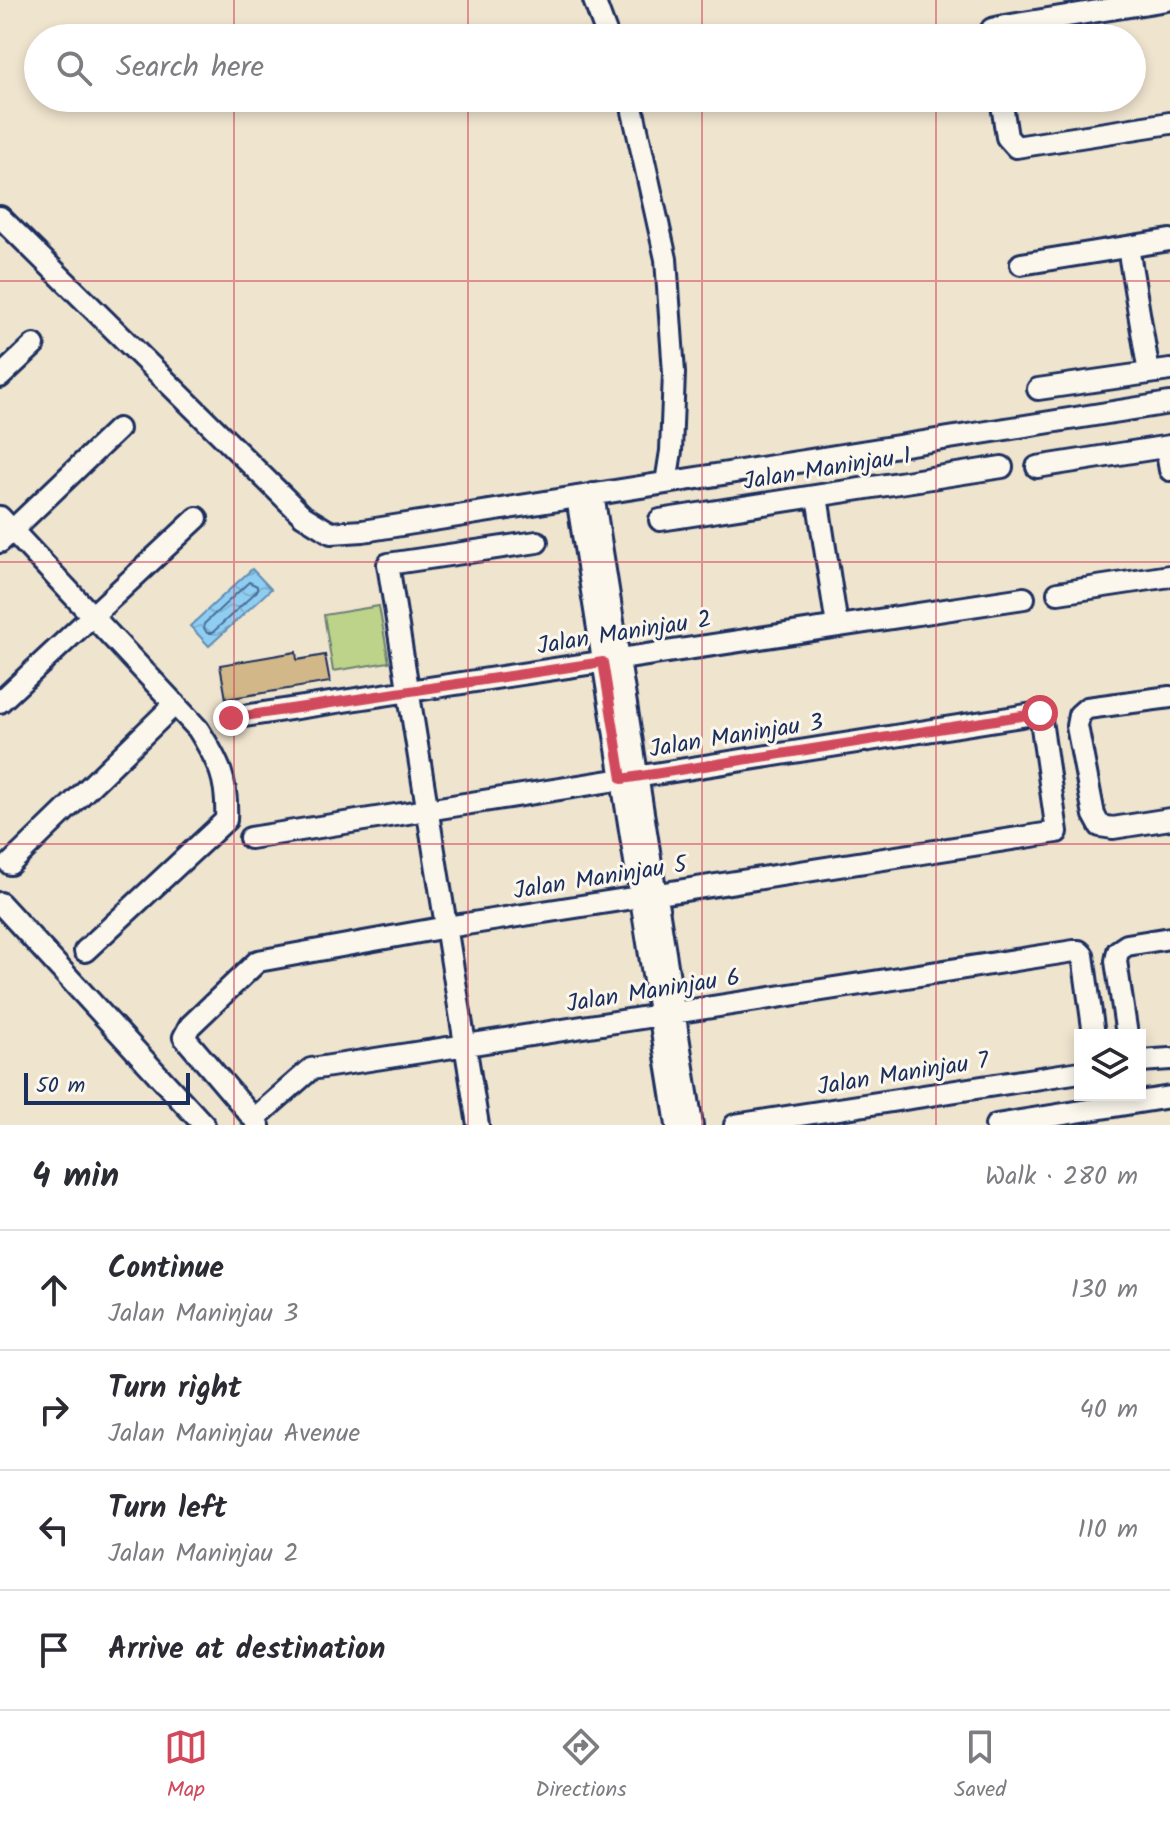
<!DOCTYPE html>
<meta charset="utf-8">
<style>
body{margin:0;font-family:Kalam,sans-serif;background:#f2f2f3;color:#2b2b33}
.controls{position:absolute;right:24px;bottom:24px;display:grid;overflow:hidden;border-radius:0px;box-shadow:0 4px 12px #0003}
.controls button{width:72px;height:72px;display:grid;place-items:center;padding:0;border:0;border-bottom:2px solid #e1e1e2;background:#fff;color:#2b2b33;font:40px sans-serif}
.scale{position:absolute;left:24px;bottom:20px;width:166px;box-sizing:border-box;padding-left:8px;border:4px solid #1b2f5e;border-top:0;font-size:22px;line-height:28px;white-space:nowrap;color:#1b2f5e;-webkit-text-stroke:6px #fbf7ec;paint-order:stroke}
.stop{position:absolute;width:24px;height:24px;margin:-18px;border:6px solid #d1495b;border-radius:50%;background:#fff}
.stop.end{background:#d1495b;border-color:#fff;box-shadow:0 2px 8px #0008}
.list{margin:0;padding:0;list-style:none}
h2{display:flex;justify-content:space-between;align-items:center;height:104px;margin:0;padding:0 32px;font-size:34px}
h2 small{font-size:26px;font-weight:400;color:#7c7c81}
.list li{display:grid;grid-template-columns:52px 1fr auto;gap:24px;align-items:center;box-sizing:border-box;height:120px;padding:0 32px;border-top:2px solid #e1e1e2}
.list b{display:block;font-size:30px;white-space:nowrap}
.list p{margin:0;font-size:26px;white-space:nowrap;color:#7c7c81}
.list em{font-size:26px;font-style:normal;color:#7c7c81}
.icon{flex:none;width:44px;height:44px;fill:none;stroke:currentColor;stroke-width:2;stroke-linecap:round;stroke-linejoin:round}
.map{position:relative;flex:none;width:1170px;height:1125px;overflow:hidden}
.search{position:absolute;background:#fff;box-shadow:0 4px 12px #0003;left:24px;right:24px;top:24px;height:88px;display:flex;align-items:center;gap:20px;box-sizing:border-box;padding:0 28px;border-radius:44px;color:#7c7c81;font-size:30px}
.sheet{height:584px;background:#fff}
nav{display:flex;justify-content:space-around;align-items:center;box-sizing:border-box;height:112px;border-top:2px solid #e1e1e2;background:#fff;font-size:22px;color:#7c7c81}
nav a{display:grid;justify-items:center;gap:4px}
nav .on{color:#d1495b}
.map>svg:first-child{display:block}
</style>
<div class="map">
<svg width="1170" height="1125" viewBox="0 0 1170 1125">
<defs>
<pattern id="water-waves" width="16" height="10" patternUnits="userSpaceOnUse" patternTransform="scale(2)"><rect width="16" height="10" fill="#90cef1"/><path d="M0 5q4-4 8 0t8 0" fill="none" stroke="#7cb1d1"/></pattern>
</defs>
<rect width="100%" height="100%" fill="#efe4ce"/>
<filter id="ink" filterUnits="userSpaceOnUse"><feTurbulence type="fractalNoise" baseFrequency=".0125" numOctaves="2"/><feDisplacementMap in="SourceGraphic" scale="16" xChannelSelector="R" yChannelSelector="G"/><feConvolveMatrix kernelMatrix="1 2 1 2 8 2 1 2 1" color-interpolation-filters="sRGB"/></filter>
<g filter="url(#ink)">
<path fill="#bcd389" stroke="#6c8174" stroke-width="2" d="M379,606L389,662L333,671L324,615Z"/>
<path fill="url(#water-waves)" stroke="#618eb6" stroke-width="2" d="M252,569L271,589L209,646L190,626Z"/>
<g fill="none" stroke-linecap="round" stroke-linejoin="round">
<path stroke="#4a6f99" stroke-width="2" d="M249,582L257,586V591L212,633H207L204,628V624Z"/>
</g>
<path fill="#d2b788" stroke="#1b2f5e" stroke-width="2" d="M296,652L297,660L325,655L330,682L226,699L220,665Z"/>
<g fill="none" stroke-linecap="round" stroke-linejoin="round">
<defs>
<path id="street" d="M594,0L608,38
M991,38L992,29L1005,26L1167,0
M630,98L666,259L674,373L671,451L666,483
M1001,98L1007,137L1016,147L1170,123
M0,217L303,516L331,533L363,531L1170,403
M1128,247L1149,373
M1021,264L1170,240
M0,377L34,345
M1038,389L1170,370
M1166,447L1170,470
M1037,467L1170,446
M593,494L692,1125
M817,496L837,626
M577,497L677,1125
M0,517L198,729C219,763 228,779 226,820L85,951
M660,520L1002,467
M0,542L118,429
M1058,593L1170,576
M1170,697L1087,708L1079,715L1077,726L1094,815L1100,826L1113,828L1170,819
M0,702L197,518
M231,718L1024,598
M250,838L1040,713L1057,832L447,927L258,961L190,1026L184,1037L259,1125
M10,864L175,704
M0,903L204,1125
M1127,1035L1116,961L1118,951L1127,945L1170,938
M1140,1061L1170,1059
M254,1119L311,1069L1074,951H1079L1083,955L1094,1035
M478,1125L388,564L537,542
M735,1125L1080,1072
M996,1125L1170,1097"/>
</defs>
<use href="#street" stroke="#1b2f5e" stroke-width="26"/>
<use href="#street" stroke="#fbf7ec" stroke-width="20"/>
</g>
</g>
<g fill="none" stroke-linecap="round" stroke-linejoin="round" filter="url(#ink)">
<path stroke="#d1495b" stroke-width="10" d="M231,718L603,662L622,779L1040,713"/>
</g>
<path fill="none" stroke="#d1495b" stroke-width="2" stroke-opacity="0.55" d="M234,0V38M468,0V38M702,0V38M936,0V38M234,98V1125M468,98V1125M702,98V1125M936,98V1125M0,281H1170M0,562H1170M0,844H1170"/>
<g text-anchor="middle" stroke-width="6" stroke-linejoin="round" paint-order="stroke">
<g font-size="24" fill="#1b2f5e" stroke="#fbf7ec">
<text transform="translate(827 468) rotate(-9)" y="8">Jalan Maninjau 1</text>
<text transform="translate(624 632) rotate(-9)" y="8">Jalan Maninjau 2</text>
<text transform="translate(736 735) rotate(-9)" y="8">Jalan Maninjau 3</text>
<text transform="translate(600 877) rotate(-9)" y="8">Jalan Maninjau 5</text>
<text transform="translate(653 990) rotate(-9)" y="8">Jalan Maninjau 6</text>
<text transform="translate(903 1073) rotate(-9)" y="8">Jalan Maninjau 7</text>
</g>
</g>
</svg>
<div class="controls">
<button><svg class="icon" aria-label="layers" viewBox="0 0 24 24"><path d="M12 4l9 5-9 5-9-5zM3 14l9 5 9-5"/></svg></button>
</div>
<div class="scale">50 m</div>
<div class="stop" style="left:1040px;top:713px"></div>
<div class="stop end" style="left:231px;top:718px"></div>
<div class="search"><svg class="icon" aria-label="search" viewBox="0 0 24 24"><circle cx="10" cy="10" r="6"/><path d="M15 15l6 6"/></svg>Search here</div>
</div>
<section class="sheet">
<h2>4 min<small>Walk · 280 m</small></h2>
<ul class="list">
<li><svg class="icon" aria-label="ahead" viewBox="0 0 24 24"><path d="M12 20V5M6 11l6-6 6 6"/></svg><div><b>Continue</b><p>Jalan Maninjau 3</p></div><em>130 m</em></li>
<li><svg class="icon" aria-label="right" viewBox="0 0 24 24"><path d="M7 20v-9h11M14 6l5 5-5 5"/></svg><div><b>Turn right</b><p>Jalan Maninjau Avenue</p></div><em>40 m</em></li>
<li><svg class="icon" aria-label="left" viewBox="0 0 24 24"><path d="M17 20v-9H6M10 6l-5 5 5 5"/></svg><div><b>Turn left</b><p>Jalan Maninjau 2</p></div><em>110 m</em></li>
<li><svg class="icon" aria-label="arrive" viewBox="0 0 24 24"><path d="M6 21V4h12l-3 4 3 4H6"/></svg><div><b>Arrive at destination</b></div></li>
</ul>
</section>
<nav>
<a class="on"><svg class="icon" aria-label="map" viewBox="0 0 24 24"><path d="M3 6l6-2 6 2 6-2v14l-6 2-6-2-6 2zM9 4v14M15 6v14"/></svg>Map</a>
<a><svg class="icon" aria-label="directions" viewBox="0 0 24 24"><path d="M12 3l9 9-9 9-9-9zM9 14v-3h6M13 9l2 2-2 2"/></svg>Directions</a>
<a><svg class="icon" aria-label="saved" viewBox="0 0 24 24"><path d="M7 4h10v16l-5-4-5 4z"/></svg>Saved</a>
</nav>
